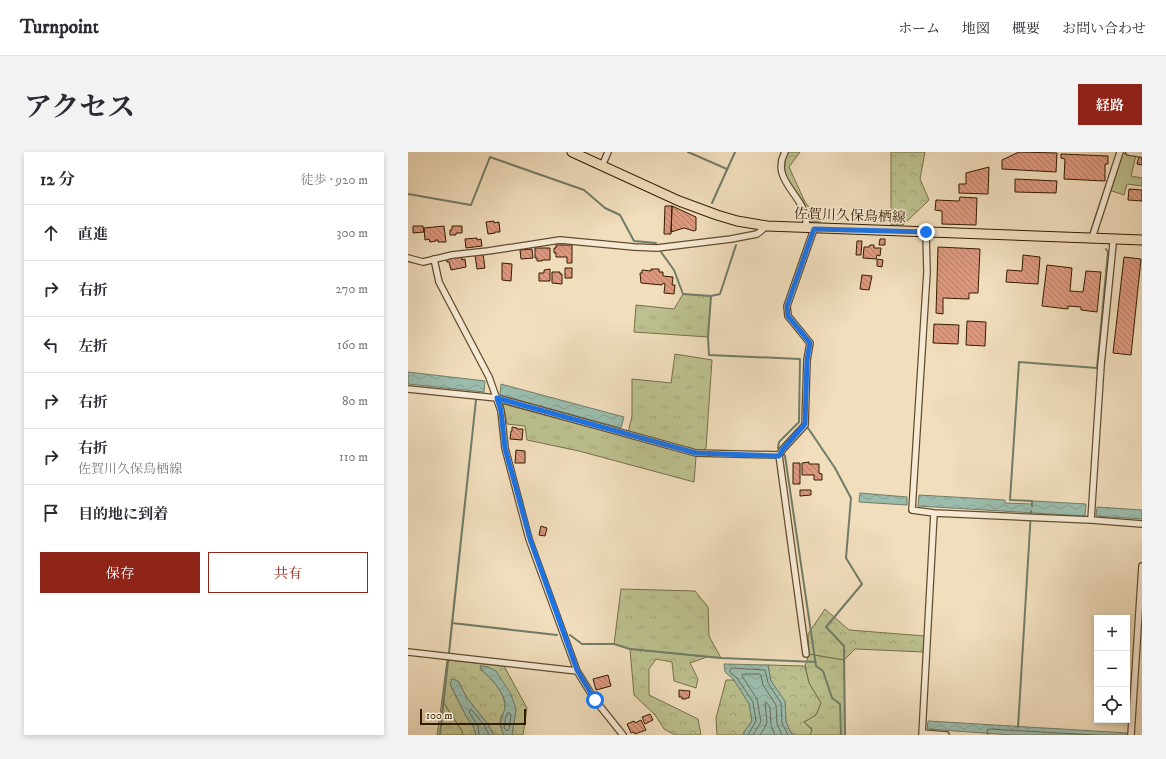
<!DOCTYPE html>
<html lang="ja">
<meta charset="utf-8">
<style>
body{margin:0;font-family:"IM FELL DW Pica","Noto Serif JP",serif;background:#f2f2f3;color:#2b2b33}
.controls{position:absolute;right:12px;bottom:12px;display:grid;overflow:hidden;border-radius:0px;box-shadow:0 2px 6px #0003}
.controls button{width:36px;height:36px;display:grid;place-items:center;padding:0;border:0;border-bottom:1px solid #e1e1e2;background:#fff;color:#2b2b33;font:20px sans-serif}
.scale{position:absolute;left:12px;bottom:10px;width:106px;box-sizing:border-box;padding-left:4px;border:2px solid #331b00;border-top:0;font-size:11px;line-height:14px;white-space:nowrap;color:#331b00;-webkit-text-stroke:3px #f6ead4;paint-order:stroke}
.stop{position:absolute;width:12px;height:12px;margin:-9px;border:3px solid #1a73e8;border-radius:50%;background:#fff}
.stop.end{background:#1a73e8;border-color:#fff;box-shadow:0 1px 4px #0008}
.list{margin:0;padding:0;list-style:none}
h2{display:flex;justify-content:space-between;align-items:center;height:52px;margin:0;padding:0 16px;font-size:17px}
h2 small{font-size:13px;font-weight:400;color:#7c7c81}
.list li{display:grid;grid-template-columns:26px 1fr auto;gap:12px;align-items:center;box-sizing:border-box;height:56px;padding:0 16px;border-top:1px solid #e1e1e2}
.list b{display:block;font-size:15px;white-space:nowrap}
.list p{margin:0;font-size:13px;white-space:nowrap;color:#7c7c81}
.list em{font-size:13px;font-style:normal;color:#7c7c81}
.actions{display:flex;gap:8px;padding:12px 16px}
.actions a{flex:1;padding:9px 0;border:1px solid #8f2418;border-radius:0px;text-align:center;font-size:14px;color:#8f2418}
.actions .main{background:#8f2418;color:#fff}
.icon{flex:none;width:22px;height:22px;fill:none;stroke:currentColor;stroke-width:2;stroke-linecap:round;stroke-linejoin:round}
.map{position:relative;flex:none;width:734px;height:583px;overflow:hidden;border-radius:0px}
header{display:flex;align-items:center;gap:24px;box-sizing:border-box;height:56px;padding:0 20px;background:#fff;border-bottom:1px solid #e1e1e2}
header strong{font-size:19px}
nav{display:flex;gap:22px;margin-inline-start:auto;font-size:14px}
.intro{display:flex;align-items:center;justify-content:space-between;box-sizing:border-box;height:96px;padding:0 24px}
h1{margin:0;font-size:28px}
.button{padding:10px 18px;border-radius:0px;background:#8f2418;color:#fff;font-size:14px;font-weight:700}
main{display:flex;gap:24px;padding:0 24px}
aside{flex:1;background:#fff;border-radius:0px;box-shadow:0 2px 6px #0003}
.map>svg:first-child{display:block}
</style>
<header>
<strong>Turnpoint</strong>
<nav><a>ホーム</a><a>地図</a><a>概要</a><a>お問い合わせ</a></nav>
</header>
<div class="intro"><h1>アクセス</h1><a class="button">経路</a></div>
<main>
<aside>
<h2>12 分<small>徒歩 · 920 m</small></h2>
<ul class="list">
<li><svg class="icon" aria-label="ahead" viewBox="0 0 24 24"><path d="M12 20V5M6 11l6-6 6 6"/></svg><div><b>直進</b></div><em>300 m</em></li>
<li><svg class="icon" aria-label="right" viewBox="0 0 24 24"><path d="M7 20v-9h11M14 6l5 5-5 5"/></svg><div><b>右折</b></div><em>270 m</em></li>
<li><svg class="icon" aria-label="left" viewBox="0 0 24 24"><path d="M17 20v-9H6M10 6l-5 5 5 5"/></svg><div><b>左折</b></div><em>160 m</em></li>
<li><svg class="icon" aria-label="right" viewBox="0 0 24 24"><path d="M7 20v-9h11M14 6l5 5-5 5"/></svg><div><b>右折</b></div><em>80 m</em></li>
<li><svg class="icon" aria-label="right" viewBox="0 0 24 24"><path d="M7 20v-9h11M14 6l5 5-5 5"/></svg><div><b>右折</b><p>佐賀川久保鳥栖線</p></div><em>110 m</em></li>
<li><svg class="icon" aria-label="arrive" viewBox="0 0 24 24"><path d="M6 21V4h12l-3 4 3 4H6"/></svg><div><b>目的地に到着</b></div></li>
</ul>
<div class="actions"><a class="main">保存</a><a>共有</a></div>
</aside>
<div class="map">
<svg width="734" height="583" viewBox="0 0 734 583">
<defs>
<pattern id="grass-tufts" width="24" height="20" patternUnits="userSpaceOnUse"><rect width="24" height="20" fill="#bcc18f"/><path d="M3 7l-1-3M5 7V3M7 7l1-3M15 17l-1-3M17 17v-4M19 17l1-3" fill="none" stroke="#a2a57a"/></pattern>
<pattern id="forest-crowns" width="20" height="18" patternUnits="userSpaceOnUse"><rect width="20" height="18" fill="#bcc18f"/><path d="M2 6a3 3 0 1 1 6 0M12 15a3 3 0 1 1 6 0" fill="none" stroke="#a2a57a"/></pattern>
<pattern id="water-waves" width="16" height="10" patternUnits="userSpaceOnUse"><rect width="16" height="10" fill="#9bbcad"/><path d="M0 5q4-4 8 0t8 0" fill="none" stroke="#86a193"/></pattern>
<pattern id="building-back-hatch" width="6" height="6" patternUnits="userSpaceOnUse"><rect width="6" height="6" fill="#df987e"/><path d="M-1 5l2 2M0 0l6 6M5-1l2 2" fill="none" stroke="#b57b65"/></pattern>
</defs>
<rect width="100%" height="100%" fill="#f1debd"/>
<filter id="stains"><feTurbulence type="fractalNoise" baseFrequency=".005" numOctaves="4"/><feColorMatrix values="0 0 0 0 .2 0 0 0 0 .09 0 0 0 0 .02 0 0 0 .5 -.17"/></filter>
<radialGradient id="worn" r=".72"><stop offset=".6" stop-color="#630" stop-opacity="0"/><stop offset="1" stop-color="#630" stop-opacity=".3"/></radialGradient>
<path fill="url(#grass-tufts)" stroke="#786e48" d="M275,142L303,144L300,185L226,180L228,153L266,157Z
M267,202L304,208L298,296L288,305L286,330L171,299L119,288L117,274L99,272L95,252L219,285L224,264V227L263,231Z
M213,437L287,439L300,455L301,484L313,506L222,497L206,492Z
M401,502L436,508L437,583H402L404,577L396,570L408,563L413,551L401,531L397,514Z
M34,548L54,579L55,583H29Z"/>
<path fill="url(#forest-crowns)" stroke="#786e48" d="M381,0H392L381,15L397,50L413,70H401L397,55L377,25L375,16L378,3Z
M483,0H517L512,27L521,48L495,73H483Z
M417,457L441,478L517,484L516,500L447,497L436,508L401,502L400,482Z
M222,497L299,505L282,511L290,527L288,536L266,529L264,510L248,507L241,517V543L290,567L293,583H267L256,577L247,563L226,543Z
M39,508L96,514L119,556L115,583H104L108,557L80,515L72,514L73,518C84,527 98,541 97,557C97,559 94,562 93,565C91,571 93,577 96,583H86L79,571L59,546L50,529L42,532L58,564L66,576L68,583H55L54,579L34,548Z
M360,513L397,514L401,531L413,551L408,563L396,570L404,578L402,583H387L383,581L378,570L377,550L363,529Z
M318,528H326L341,551L344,569L336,580V583H309L308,566Z"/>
<path fill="#bcc18f" stroke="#786e48" d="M713,1L728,3L723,24L734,26V34L719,32L716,43L701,38Z"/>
<path fill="url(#water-waves)" stroke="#717c68" d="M0,220L77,229L76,240L0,232Z
M93,232L216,265L213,276L92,243Z
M452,341L499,345V353L451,350Z
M511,343L597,348V351L624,352L625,349L678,352L677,364L510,354Z
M689,355L734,358V367L688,364Z
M316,512L360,513L363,529L377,549L378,570L383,581L387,583H336V580L344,569L341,552L326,528L317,520Z
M72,514L80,515L88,519L103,542L108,557L104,583H96C87,567 102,560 95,544C92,539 88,532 84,528C80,523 74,521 72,514Z
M44,527L50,529L59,546L79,571L86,583H68L66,576L58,564L42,532Z
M520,569L720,581V583H604L519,577Z"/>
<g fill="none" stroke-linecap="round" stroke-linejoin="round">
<path stroke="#676c56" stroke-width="1" d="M100,561H102L103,563L101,577L99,579L96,576L97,568Z
M71,583L70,574L61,560L62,558H64L76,573L81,583
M340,583L348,569L345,550L329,526L322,520V518L323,516L357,518L360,531L373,551L374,571L380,583
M345,583L353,570L349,547L334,524V523L335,522H351L353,523L355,533L368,553L369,572L374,583
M352,583L357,575L359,570L357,552L358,550L362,555L363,573L367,583
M580,583L579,578L581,577L687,583"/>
<path stroke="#717c68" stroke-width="2" d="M280,0L319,17
M0,42L63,53L82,5L176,38L197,56L212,63L226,89L248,91
M304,51L327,0
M683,79L700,28
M328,93L312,142L303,144L300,185L301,203L392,207L391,270L371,290L370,296L377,304L408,514L415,519L424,546L432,552L433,583
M253,100L266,118L275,142L303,144
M68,248L41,501L44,471Z
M400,276L427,316L443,346L438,406L454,432L418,475L436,494L437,583
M624,354V349L602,348L611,210L689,216L700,100L698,97
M44,471L149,483
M162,483L174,492H206L222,497L313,506L408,510
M610,576L623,359
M32,583L40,509"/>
</g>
<path fill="url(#building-back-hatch)" stroke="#331b00" d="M611,0L649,1L648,20L594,17V8Z
M653,2L700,4V12H697V29L656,27L657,7L653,6Z
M731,5L734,6V13L729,12Z
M581,15L580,42L551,41V32H558V21Z
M607,27L649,29L648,41L607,40Z
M721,37L734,38V49L720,48Z
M552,45L569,46L568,73L534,72V59L527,58L528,48L551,49Z
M257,54H264L263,82H256Z
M264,54L288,65V78L286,79L276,76L263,80Z
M86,69V71L91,70L92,80H87V81L80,82L78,70Z
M5,74H15L16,80L5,81Z
M36,74L38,90H30V88H28V89L22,90L21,87L17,88L16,76Z
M44,74H54V81H48V83H42V78H44Z
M69,86V88L73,87L74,94L58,96L57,87Z
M472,87H477V93H471Z
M449,89H454L453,103H448Z
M148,93H164V111H159V105H148V101H146V96H148Z
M462,93H466V96H473L472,104L469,103L468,107L455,106L456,95H461Z
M530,95L572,97L570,141H561V147L535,146V162L528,161Z
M127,96H142V108H134V109H129V106H127Z
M124,97L125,106L113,107L112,98Z
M75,102L77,116L69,117L67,103Z
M615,103L632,105L630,132L598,130L599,118L614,119Z
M49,104V106L54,105V108L57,107L58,115L43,118L41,110H39L38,106Z
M716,105L733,107L723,203L705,201Z
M469,107L475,108L474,115L469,114Z
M94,111L104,112L103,129L94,128Z
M639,113L664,116L662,139L675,140L678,119L693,120L689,160L673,158V155L660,154V157L634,154Z
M157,116H164V126H157Z
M142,117V129H131V121H136V118Z
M243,117H251V120H255V124L265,125L264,133H267L266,142L256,141L257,132L255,131L254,133L233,131L232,121H234V118L243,119Z
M144,120H152V122H154V132L144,131Z
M454,123L464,124L461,138L452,137Z
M559,169L578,170L577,194L558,193Z
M526,172L551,173L550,192L525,191Z
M104,275L109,276V277H115L114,288L102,287L103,279H104Z
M108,298L117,299V311H107Z
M401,310V312H411V321L414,322V328H406V323H394V311Z
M385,311H392V332H385Z
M392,338H403V343L392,344Z
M133,374L139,376L137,384L131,383Z
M200,523L203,534L188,538L185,527Z
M271,538L282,539L281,546H278V547H274V545H271Z
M242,562L245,568L237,572L234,565Z
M233,568L238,578L227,582L226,580L223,581L219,572L226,569L227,571Z"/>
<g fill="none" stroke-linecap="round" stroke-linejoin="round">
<defs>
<path id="street" d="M377,0C364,24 387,38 395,57C398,63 398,70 399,76
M721,0L734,2
M194,14L200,0
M518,80L519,120L504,358L526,361L683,368L734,372
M684,86L712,0
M0,106L15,110L44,103L80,99L152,88L226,95L249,96L323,87L349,82L359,74
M26,107L31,130L81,225L93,259L97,296L121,387L169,519L187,548L215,583
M0,237L89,246L288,301L371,303
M683,368L693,213L705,92L704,87
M0,500L169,519
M398,502L371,303L375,297L397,273L399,208L402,191L380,164L379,154L406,77
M514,581L538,583
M514,583L526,361
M723,583L734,414"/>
<path id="primary" d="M164,0L271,49L309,63L329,69L359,74L734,88"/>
</defs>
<use href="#street" stroke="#624c2f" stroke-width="8"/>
<use href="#primary" stroke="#331b00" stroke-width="11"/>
<use href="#street" stroke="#f6ead4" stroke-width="5.5"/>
<use href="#primary" stroke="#f1debd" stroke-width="9"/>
</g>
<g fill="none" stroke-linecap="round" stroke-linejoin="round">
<path stroke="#1a73e8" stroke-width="5" d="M187,548L169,518L122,387L97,296L93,259L89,246L288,301L371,304L375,297L397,272L399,208L402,191L380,164L379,154L406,77L518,80"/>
</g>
<g text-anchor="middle" stroke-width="3" stroke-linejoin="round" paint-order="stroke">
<g font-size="14" fill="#331b00" stroke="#f6ead4">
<text transform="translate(442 63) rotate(2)" y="5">佐賀川久保鳥栖線</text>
</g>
</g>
<rect width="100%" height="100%" filter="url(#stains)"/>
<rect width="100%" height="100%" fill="url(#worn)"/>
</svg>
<div class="controls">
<button>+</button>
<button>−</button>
<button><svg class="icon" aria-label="locate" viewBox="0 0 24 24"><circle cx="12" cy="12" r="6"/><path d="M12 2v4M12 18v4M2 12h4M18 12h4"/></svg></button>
</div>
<div class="scale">100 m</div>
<div class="stop" style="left:187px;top:548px"></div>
<div class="stop end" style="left:518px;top:80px"></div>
</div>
</main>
